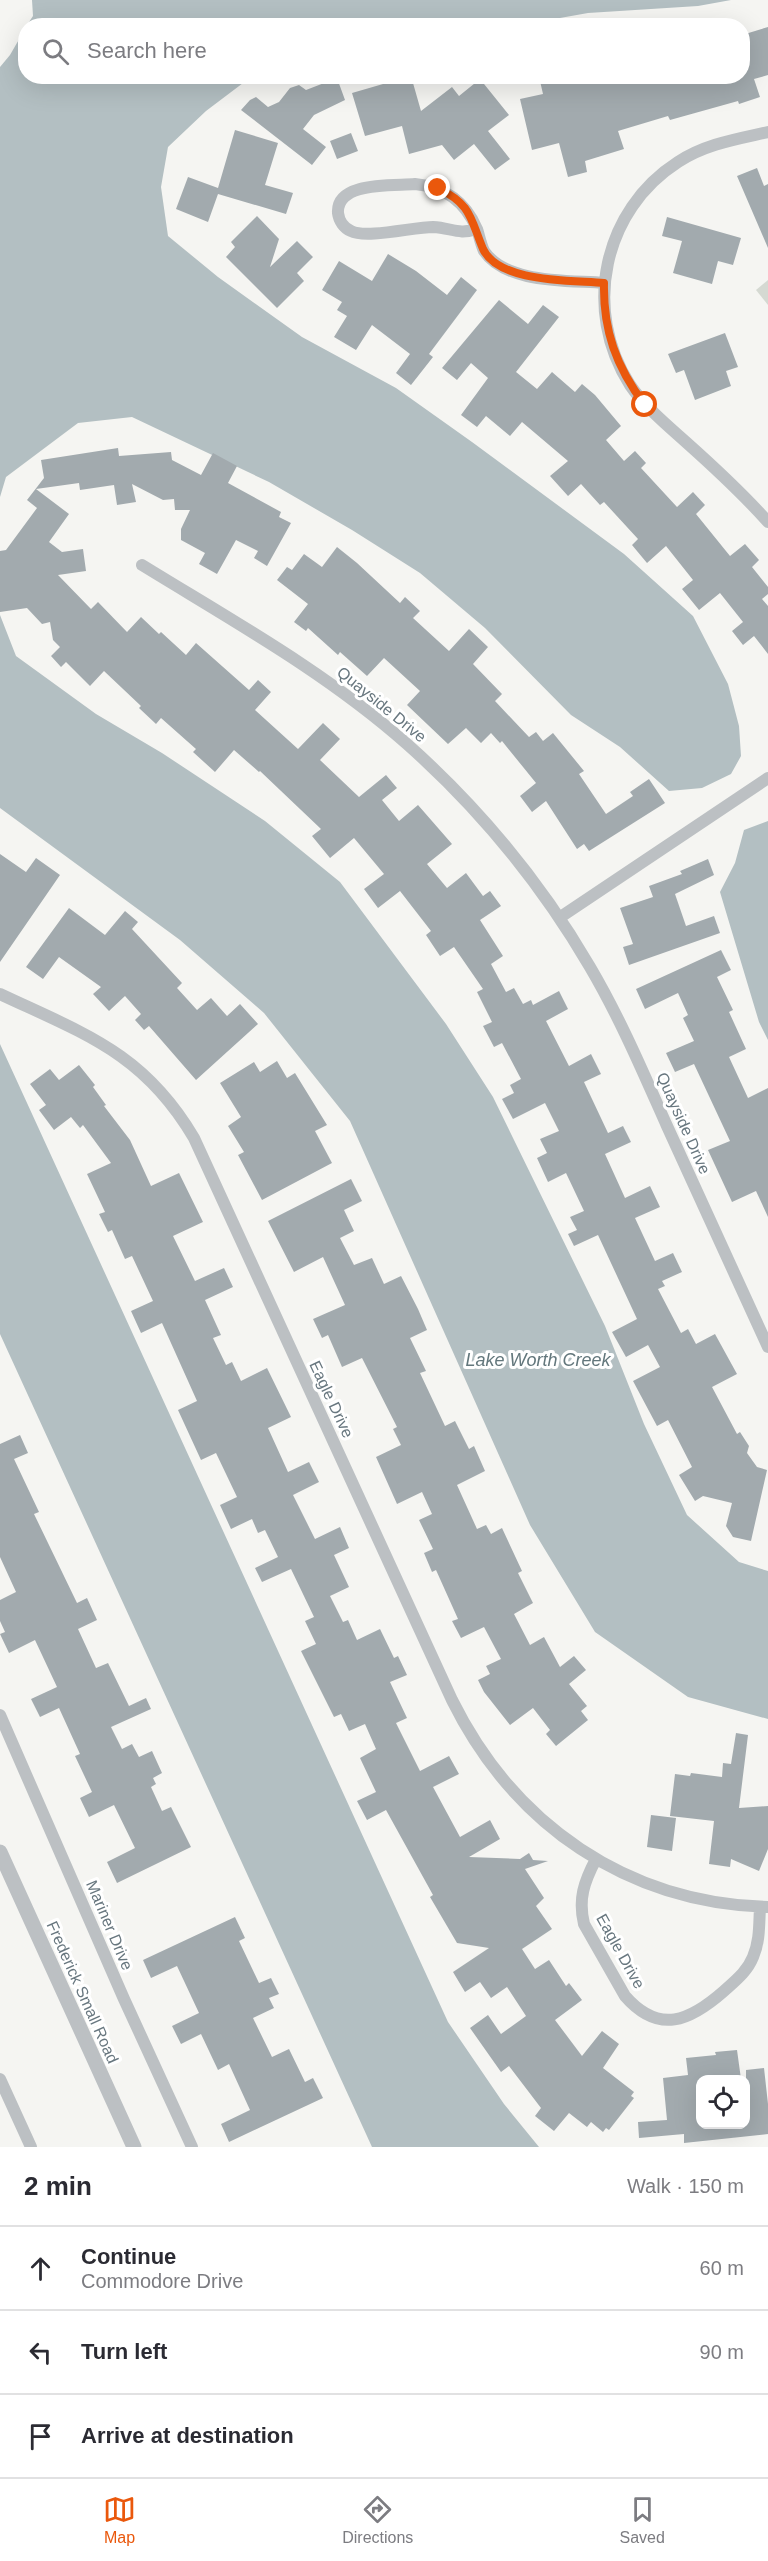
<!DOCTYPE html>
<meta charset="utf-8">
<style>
body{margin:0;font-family:Arial,sans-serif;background:#f7f7f7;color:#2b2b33}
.controls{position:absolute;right:18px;bottom:18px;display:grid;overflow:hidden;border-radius:12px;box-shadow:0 6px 24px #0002}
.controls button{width:54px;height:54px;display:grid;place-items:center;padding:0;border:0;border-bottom:2px solid #e1e1e2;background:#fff;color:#2b2b33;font:30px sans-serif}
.stop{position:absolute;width:18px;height:18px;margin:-14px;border:4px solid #ea580c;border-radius:50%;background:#fff}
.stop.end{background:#ea580c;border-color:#fff;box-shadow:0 2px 6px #0008}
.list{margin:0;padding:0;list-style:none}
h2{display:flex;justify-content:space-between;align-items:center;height:78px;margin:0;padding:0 24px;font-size:26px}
h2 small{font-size:20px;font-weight:400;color:#7c7c81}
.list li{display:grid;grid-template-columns:39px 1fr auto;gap:18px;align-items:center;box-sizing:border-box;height:84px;padding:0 24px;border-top:2px solid #e1e1e2}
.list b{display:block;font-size:22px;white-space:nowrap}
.list p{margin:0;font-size:20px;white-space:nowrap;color:#7c7c81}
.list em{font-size:20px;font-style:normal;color:#7c7c81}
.icon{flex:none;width:33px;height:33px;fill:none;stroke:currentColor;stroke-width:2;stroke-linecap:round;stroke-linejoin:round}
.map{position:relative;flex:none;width:768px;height:2147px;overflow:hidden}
.search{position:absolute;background:#fff;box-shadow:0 6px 24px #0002;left:18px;right:18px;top:18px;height:66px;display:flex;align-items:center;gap:15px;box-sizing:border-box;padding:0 21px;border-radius:24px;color:#7c7c81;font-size:22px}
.sheet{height:330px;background:#fff}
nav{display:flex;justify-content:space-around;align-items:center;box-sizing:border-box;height:84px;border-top:2px solid #e1e1e2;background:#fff;font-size:16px;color:#7c7c81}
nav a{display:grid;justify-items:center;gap:3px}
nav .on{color:#ea580c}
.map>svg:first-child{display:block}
</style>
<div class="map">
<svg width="768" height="2147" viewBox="0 0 768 2147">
<rect width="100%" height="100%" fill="#f5f5f2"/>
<path fill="#d5d9d2" d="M768,280V305L756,290Z"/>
<path fill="#b3bfc2" d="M32,0H731L698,6L588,13L515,26L27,25L33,16Z
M25,29L26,76L251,77L206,111L168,147L161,187L168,236L218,277L302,337L396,388L472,442L624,554L693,616L728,684L739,726L741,756L731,774L702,788L669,791L620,747L571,715L485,628L420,573L352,530L269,482L132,417L78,423L6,477L0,497V67L10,55Z
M0,615L16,656L96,714L162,753L265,821L340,882L446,1024L493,1097L605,1326L644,1424L687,1515L739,1562L768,1571V1719L688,1697L595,1632L530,1525L350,1121L264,1013L180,940L0,808Z
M768,821V1040L759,1022L720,892L735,863L744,830Z
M0,1044L448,2022L504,2104L539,2147H372L0,1334Z"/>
<path fill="#a2aaae" d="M768,27V75L754,79L760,97L739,104L738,101L670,120L668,116L618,131L624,149L585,161L587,172L568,177L559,143L532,150L520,99L543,94L540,81L544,80L543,76H564L565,81L579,76H742V35Z
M381,76H411L421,111L452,87L459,96L480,79L509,115L488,131L510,159L495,170L474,144L454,160L442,145L409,154L402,126L365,136L352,93L383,84Z
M337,78L345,100L314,115L303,129L326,147L312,165L241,110L250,100L256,97L268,107L279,102L290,88L299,85L306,90Z
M235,130L278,143L265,185L293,193L286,214L218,194L208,222L176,209L188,177L218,188Z
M351,133L358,151L337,159L330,141Z
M757,168L764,186L768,184V248L737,176Z
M257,216L279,239L270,267L297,241L313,257L297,273L304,281L277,308L226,257L235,247L231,242Z
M667,217L741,238L733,265L718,261L712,284L673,273L682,241L662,236Z
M388,254L416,271L447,295L461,277L477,290L429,354L433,357L411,385L396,373L410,354L372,325L356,350L334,337L347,316L337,310L342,302L322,290L339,261L372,281Z
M499,300L528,324L543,305L559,317L516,372L537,389L552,372L575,392L582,384L595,395L621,426L606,440L624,461L635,451L646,463L641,468L677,507L693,492L705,505L696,514L730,556L745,544L759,560L752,567L768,587V594L762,599L768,606V654L754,636L743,645L732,631L743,622L720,593L699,610L682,589L693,580L666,546L647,563L632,545L638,539L604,502L600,505L581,484L568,496L550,476L568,461L522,422L510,436L486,416L477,427L461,415L488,378L471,363L457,380L442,368Z
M725,333L738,367L726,371L731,386L695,400L684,370L676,373L668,354Z
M118,448L119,456L171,452L172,460L201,475L213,453L237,466L228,483L281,512L279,517L291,523L267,566L254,558L258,551L236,540L217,574L199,564L205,553L181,540V529L190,510H175L174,499L163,500L132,484L136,502L117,505L114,485L80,490L79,483L36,489L69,514L49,542L62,552L83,549L86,571L58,575L91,609L98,602L127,632L141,617L159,634L161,632L186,655L196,643L249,690L258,680L271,692L255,710L298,749L323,723L340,739L320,760L359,797L386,775L397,788L382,800L399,821L418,805L452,844L427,864L447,888L466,873L483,896L490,891L501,906L480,920L503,956L491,964L506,992L514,988L523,1004L531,1000L533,1005L559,991L568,1009L546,1021L569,1066L591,1054L601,1074L584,1082L608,1133L623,1126L631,1142L605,1154L625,1198L650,1186L660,1207L635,1218L655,1261L673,1253L682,1272L662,1281L665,1286L658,1289L681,1333L688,1329L696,1344L715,1334L737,1374L712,1387L737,1434L740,1432L749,1446L747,1453L757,1467L767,1470L751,1541L733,1537L726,1526L732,1503L703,1496L695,1501L679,1475L692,1467L668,1420L657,1426L633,1381L660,1367L648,1345L626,1357L612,1332L637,1319L598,1235L574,1246L568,1234L577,1230L570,1217L584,1211L566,1173L548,1182L537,1158L547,1153L540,1139L559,1131L545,1103L513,1119L502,1099L514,1093L510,1085L521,1079L502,1043L494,1047L483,1026L492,1022L477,992L483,989L454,947L440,956L426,935L431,931L400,891L378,908L364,889L384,874L354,838L330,858L312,836L321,829L260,771L259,772L234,750L215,772L193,752L196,749L161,718L156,724L139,708L141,706L104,671L90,686L66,662L61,667L51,656L60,647L53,640L50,622L42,624L27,608L0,612V551L6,550L37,508L27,500L44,478L41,460Z
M337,547L357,563L400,603L405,597L420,611L413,618L449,651L469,629L488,647L473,664L502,694L495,701L529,737L536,732L543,741L553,733L584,771L579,774L606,814L633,796L630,792L649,779L665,803L589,851L584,844L577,849L546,801L532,812L520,796L536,783L502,741L500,743L491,733L481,743L466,728L448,744L407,705L420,691L384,658L367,676L340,652L338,655L308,628L306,631L294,622L308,604L277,580L287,567L292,570L304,554L322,567Z
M0,854L26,872L36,858L60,875L0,962Z
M708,859L714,875L675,894L686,926L714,916L720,933L629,965L623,947L633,944L620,908L653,897L649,886L682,874L680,871Z
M69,908L105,935L125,911L138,922L132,929L182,983L177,988L197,1010L211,998L227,1016L240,1004L258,1024L196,1080L149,1026L144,1030L135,1020L141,1014L125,996L109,1011L93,994L101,987L59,957L43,979L26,967Z
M721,950L731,970L717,977L733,1010L729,1012L746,1049L729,1057L748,1098L768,1088V1217L756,1191L732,1202L708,1150L730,1141L694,1064L675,1072L666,1053L694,1041L683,1018L688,1015L678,993L645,1009L636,989Z
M277,1061L287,1078L295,1073L327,1125L315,1131L332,1163L262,1200L238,1155L244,1152L228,1126L241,1117L220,1083L254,1062L260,1072Z
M79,1065L95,1085L93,1087L106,1105L104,1106L130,1140L151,1186L179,1173L203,1222L173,1236L195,1281L224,1268L233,1287L205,1300L221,1335L213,1338L226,1365L232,1362L241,1381L267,1368L291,1417L268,1428L288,1472L309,1462L319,1482L293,1495L315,1539L340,1527L349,1548L334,1555L349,1587L330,1596L343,1622L348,1620L357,1640L380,1629L394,1658L398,1656L407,1675L390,1682L407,1718L396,1723L420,1771L449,1756L459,1774L433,1787L460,1837L490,1820L500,1839L469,1857L520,1859L529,1853L533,1860L548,1861L525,1869L544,1898L536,1906L552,1929L522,1949L535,1969L549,1960L566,1986L569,1983L582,2000L555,2020L582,2056L602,2031L619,2044L603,2068L634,2092L631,2096L634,2098L609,2130L606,2128L603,2132L591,2122L587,2127L569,2113L554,2131L535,2116L541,2108L509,2066L501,2072L470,2028L488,2015L501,2034L526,2016L507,1987L491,1998L480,1982L465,1992L453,1972L489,1948L457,1943L430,1897L433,1895L386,1810L367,1820L357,1801L376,1792L360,1758L376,1749L365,1724L349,1731L341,1714L334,1717L301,1651L316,1644L305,1621L314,1617L291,1569L262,1582L255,1568L278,1557L265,1530L258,1533L252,1519L231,1529L220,1505L237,1497L216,1453L201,1460L178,1410L197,1401L162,1323L141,1333L131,1311L153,1301L132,1256L125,1259L112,1230L108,1232L99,1214L105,1212L87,1174L111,1163L83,1125L80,1128L71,1117L54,1130L39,1110L46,1105L30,1084L50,1069L59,1080Z
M351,1179L362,1201L344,1210L354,1231L340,1238L354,1265L372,1258L384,1284L401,1276L418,1309L427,1330L410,1338L426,1371L420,1373L445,1426L455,1421L469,1449L474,1446L485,1471L457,1485L477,1529L486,1525L491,1534L502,1528L522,1571L518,1573L533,1603L514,1614L530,1645L544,1637L560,1667L574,1656L586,1670L569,1684L587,1706L581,1711L588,1720L556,1746L546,1734L550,1730L533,1708L510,1725L484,1692L478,1680L490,1674L486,1666L501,1659L484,1627L461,1638L452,1621L458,1619L436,1570L432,1572L424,1553L433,1549L419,1520L432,1514L422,1492L397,1504L376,1457L401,1445L393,1429L397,1427L362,1358L342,1367L328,1335L322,1338L313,1319L345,1305L323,1257L294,1272L268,1221Z
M20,1435L28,1453L14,1459L39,1512L34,1514L77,1603L87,1598L97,1620L78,1629L96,1668L108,1663L129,1706L146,1698L151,1709L111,1727L122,1749L132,1744L139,1757L152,1751L162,1773L153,1778L156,1784L151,1787L162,1811L171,1807L191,1847L117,1883L107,1862L135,1848L114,1805L89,1817L80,1798L92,1792L75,1756L80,1754L59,1708L40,1717L31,1699L57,1687L35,1640L9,1653L0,1634L5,1632L0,1621V1600L16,1592L0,1557V1444Z
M736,1733L748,1735L739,1808L768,1806V1849L759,1871L731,1859L730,1867L709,1864L714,1821L670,1816L675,1774L690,1776L691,1773L722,1777L723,1763L731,1764Z
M651,1815L676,1818L672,1851L647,1847Z
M235,1917L245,1938L239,1941L259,1983L271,1978L279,1994L269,1998L274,2008L253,2018L272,2057L289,2049L305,2082L313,2078L323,2098L229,2142L221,2124L250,2110L229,2064L218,2070L201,2034L181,2044L172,2026L199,2013L177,1966L151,1978L143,1960Z
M737,2050L741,2079H700V2124H746V2070L764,2068L768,2104V2134L684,2143V2134L639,2138L638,2122L667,2120L663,2078L688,2075L686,2058L716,2055L715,2052Z"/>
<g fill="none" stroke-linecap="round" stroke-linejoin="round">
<path stroke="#bcc0c3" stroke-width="12" d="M768,132C737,139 705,144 678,162C603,210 582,310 630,385C645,407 667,425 687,443C715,468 743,494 768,522
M415,184C445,187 465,201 477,229C458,235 452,228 433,227C414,227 366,239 351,231C344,228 339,221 338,213C336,181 393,186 415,184Z
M477,229C479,235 481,245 484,251C506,284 569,280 604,283
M142,565C233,621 327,673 407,744C479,808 542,885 590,967C620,1018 643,1072 667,1126C701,1199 734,1273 768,1347
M559,918L768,778
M0,994C85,1034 144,1053 194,1138L452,1700C514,1825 627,1903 768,1907
M0,1715L124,1999L192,2147
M596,1859C584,1882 578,1899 584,1924L625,1996C659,2035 690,2021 724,1991C735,1981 747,1972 753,1957C760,1941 759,1924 760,1907
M0,2079L31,2147"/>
<path stroke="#bcc0c3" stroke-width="15" d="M0,1852L134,2147"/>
</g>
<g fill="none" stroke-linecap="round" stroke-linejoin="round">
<path stroke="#ea580c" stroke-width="8" d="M438,188C472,205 470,218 483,249C499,283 572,280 604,283C603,330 616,367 645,405"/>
</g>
<g text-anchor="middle" stroke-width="6" stroke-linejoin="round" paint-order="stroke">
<g font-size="16" fill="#68777f" stroke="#fff">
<text transform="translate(382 704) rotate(39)" y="6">Quayside Drive</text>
<text transform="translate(684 1123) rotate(66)" y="6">Quayside Drive</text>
<text transform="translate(332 1399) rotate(65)" y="6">Eagle Drive</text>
<text transform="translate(110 1925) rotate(67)" y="6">Mariner Drive</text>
<text transform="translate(621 1951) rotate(61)" y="6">Eagle Drive</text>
<text transform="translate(83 1992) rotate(66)" y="6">Frederick Small Road</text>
</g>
<g font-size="18" font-style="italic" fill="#63777c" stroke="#fff">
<text x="538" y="1366">Lake Worth Creek</text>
</g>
</g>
</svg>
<div class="controls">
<button><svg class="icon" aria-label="locate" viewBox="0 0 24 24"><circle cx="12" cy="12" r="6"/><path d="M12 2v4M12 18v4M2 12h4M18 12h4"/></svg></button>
</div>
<div class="stop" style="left:645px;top:405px"></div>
<div class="stop end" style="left:438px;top:188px"></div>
<div class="search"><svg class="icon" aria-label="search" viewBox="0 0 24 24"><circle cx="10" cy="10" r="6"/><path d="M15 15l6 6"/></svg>Search here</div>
</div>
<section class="sheet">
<h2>2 min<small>Walk · 150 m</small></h2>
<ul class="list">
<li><svg class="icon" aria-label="ahead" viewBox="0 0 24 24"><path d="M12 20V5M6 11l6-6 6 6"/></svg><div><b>Continue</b><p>Commodore Drive</p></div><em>60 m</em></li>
<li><svg class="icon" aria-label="left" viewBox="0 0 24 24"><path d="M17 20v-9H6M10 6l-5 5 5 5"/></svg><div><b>Turn left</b></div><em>90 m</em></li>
<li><svg class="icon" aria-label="arrive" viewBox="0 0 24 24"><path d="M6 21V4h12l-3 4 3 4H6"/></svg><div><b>Arrive at destination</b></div></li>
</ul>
</section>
<nav>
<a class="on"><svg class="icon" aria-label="map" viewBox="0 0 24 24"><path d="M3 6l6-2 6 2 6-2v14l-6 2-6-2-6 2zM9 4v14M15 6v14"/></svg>Map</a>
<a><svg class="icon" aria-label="directions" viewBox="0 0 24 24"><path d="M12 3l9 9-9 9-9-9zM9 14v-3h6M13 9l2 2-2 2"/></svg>Directions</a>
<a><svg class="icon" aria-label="saved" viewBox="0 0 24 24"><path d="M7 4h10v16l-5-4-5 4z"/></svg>Saved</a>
</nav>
